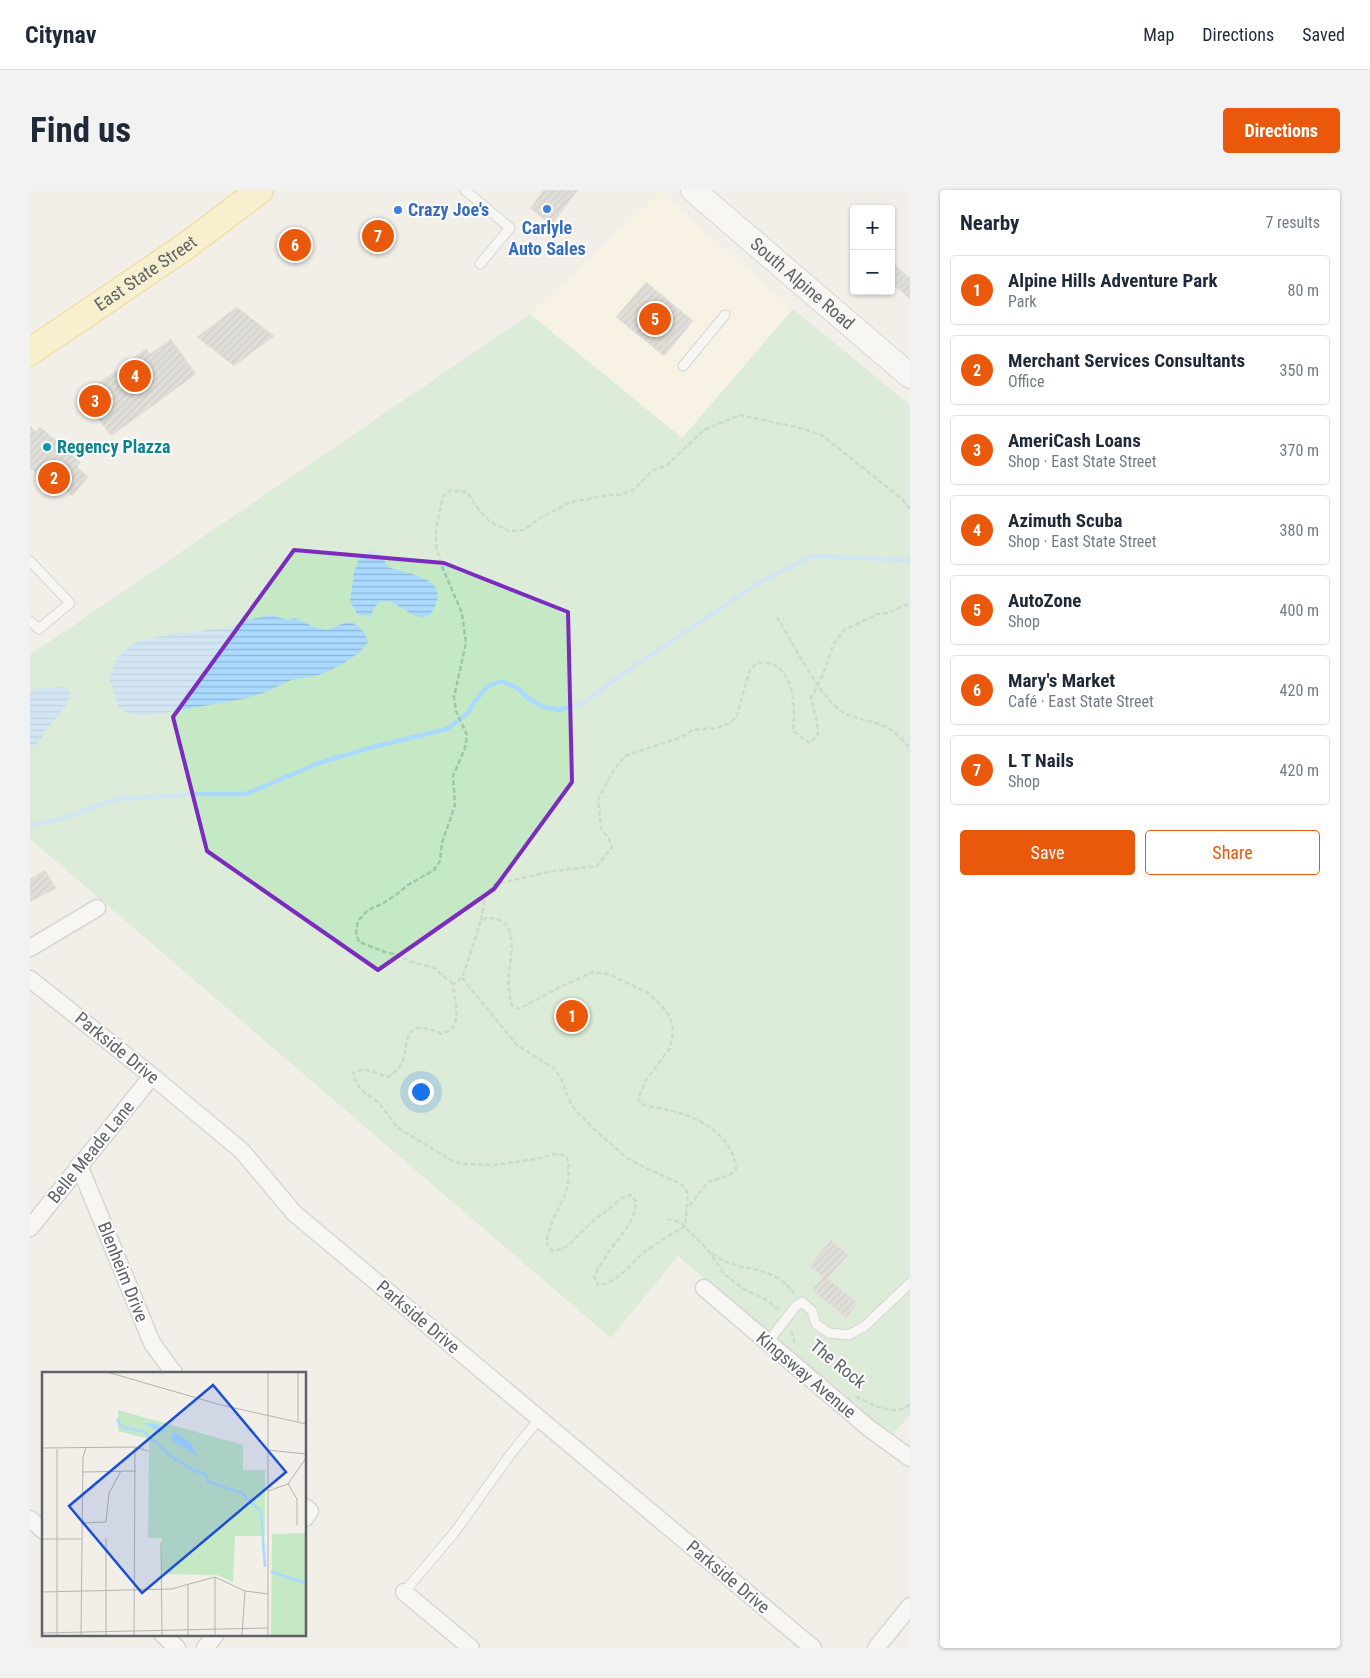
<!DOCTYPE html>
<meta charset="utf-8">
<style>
body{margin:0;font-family:"Roboto Condensed",sans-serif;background:#f2f2f3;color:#1f2937}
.controls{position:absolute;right:15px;top:15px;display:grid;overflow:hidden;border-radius:5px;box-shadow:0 1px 4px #0004}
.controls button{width:45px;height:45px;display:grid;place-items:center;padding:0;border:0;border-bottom:1px solid #e0e1e3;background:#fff;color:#1f2937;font:25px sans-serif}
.you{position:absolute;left:390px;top:901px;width:18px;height:18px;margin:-12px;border:4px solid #fff;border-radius:50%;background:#1a73e8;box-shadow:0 0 0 8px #1a73e833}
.badge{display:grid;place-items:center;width:32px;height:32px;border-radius:50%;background:#ea580c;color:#fff;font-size:16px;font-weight:700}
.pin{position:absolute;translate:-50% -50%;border:2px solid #fff;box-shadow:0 1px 5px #0006}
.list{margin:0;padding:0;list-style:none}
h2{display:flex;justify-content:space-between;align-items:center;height:65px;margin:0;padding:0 20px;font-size:21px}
h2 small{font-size:16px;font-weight:400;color:#747a83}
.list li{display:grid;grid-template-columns:32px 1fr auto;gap:15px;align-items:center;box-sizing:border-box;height:70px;margin:0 10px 10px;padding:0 10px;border:1px solid #e0e1e3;border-radius:5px}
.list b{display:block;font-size:19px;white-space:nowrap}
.list p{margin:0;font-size:16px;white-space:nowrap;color:#747a83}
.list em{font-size:16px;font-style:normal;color:#747a83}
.actions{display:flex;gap:10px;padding:15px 20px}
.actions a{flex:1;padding:11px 0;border:1px solid #ea580c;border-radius:5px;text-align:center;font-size:18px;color:#ea580c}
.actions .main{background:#ea580c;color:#fff}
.map{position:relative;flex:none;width:880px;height:1458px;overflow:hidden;border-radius:5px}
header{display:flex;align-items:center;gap:30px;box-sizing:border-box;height:70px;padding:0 25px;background:#fff;border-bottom:1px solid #e0e1e3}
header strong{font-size:24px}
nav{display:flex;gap:28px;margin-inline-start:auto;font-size:18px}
.intro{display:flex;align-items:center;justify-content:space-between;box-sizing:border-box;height:120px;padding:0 30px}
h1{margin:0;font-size:35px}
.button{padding:12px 22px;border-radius:5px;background:#ea580c;color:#fff;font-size:18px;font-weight:700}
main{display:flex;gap:30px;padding:0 30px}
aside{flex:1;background:#fff;border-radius:5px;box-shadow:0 1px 4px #0004}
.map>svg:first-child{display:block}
</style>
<header>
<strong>Citynav</strong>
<nav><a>Map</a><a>Directions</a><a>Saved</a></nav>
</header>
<div class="intro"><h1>Find us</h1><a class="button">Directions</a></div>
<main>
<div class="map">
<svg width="880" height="1458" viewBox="0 0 880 1458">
<defs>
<pattern id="water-rules" width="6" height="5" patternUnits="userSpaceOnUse" patternTransform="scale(1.25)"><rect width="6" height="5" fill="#aadaff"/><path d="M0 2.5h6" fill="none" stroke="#8eb4d2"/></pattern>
<pattern id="building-hatch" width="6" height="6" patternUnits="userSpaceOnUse" patternTransform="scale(1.25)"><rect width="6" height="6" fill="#cccac5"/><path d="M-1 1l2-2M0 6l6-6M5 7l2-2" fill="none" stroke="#a9a8a4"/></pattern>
</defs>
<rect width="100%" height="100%" fill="#f1efe8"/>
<path fill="#fef7e0" d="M630,2L763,119L652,248L500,124Z"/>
<path fill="#c5e8c5" d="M763,119L880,215V1224L862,1246L648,1066L581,1148L0,649V465L500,124L652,248Z"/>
<path fill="url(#water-rules)" d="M344,360L350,363L358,377C374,383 414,387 407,410C405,416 402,424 397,426C383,433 365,406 350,412C345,414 343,422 340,427L327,424L320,411L324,382L328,371L334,363Z
M242,425L257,430L265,428L284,437L297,440L314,433L322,432C330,438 336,442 338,452L329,463L309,476L289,485L261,490L236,502L213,509L116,526L100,524L89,518L79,487L88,467L105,452L145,443H158L203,436L217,430Z
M33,497L40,501L38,512L17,539L8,554L0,558V502L5,499Z"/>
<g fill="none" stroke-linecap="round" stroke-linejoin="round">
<path stroke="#aadaff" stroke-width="4.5" d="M0,635L31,629L87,609L170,604H216L289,573L339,558L417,539L438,523L444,512L458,496L472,491L487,498L499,509L514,517L529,520L553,513L588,487L725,395L782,366L880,370"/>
</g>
<path fill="url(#building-hatch)" stroke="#d6d1c6" d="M514,0H548L521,35L500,18Z
M861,72L880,88V109L861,92Z
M616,92L663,131L634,166L586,127Z
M207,117L244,146L204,176L167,147Z
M141,149L166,184L81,246L51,206L116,159L120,164Z
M0,236L6,242L10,237L50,272L47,277L58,287L42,306L32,297L27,302L0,278Z
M15,680L26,698L0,712V689Z
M801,1050L818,1065L798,1089L828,1113L816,1128L782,1100L793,1087L779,1076Z"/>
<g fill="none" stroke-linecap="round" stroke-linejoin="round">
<defs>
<path id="lane" d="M435,0L480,38L450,74
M653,176L695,125
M0,371L40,413L9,439L0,431
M738,1152L766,1116L772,1112L782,1121L786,1134L799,1143L819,1145L835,1136L880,1093
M374,1402L424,1343L480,1265L509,1229"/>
<path id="street" d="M0,758L67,718
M0,789L122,886L212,961L264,1023L783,1458
M49,975L122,1153L144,1183
M0,1038L122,886
M674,1098L840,1239L880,1268
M275,1317L280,1321L275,1328
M0,1329L14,1341
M374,1402L441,1458
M132,1444L147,1458
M175,1458L186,1444
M846,1458L880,1416"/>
<g id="secondary">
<path id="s1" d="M663,0L880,186"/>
</g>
<g id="primary">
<path id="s2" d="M0,162L159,54L230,0"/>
</g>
</defs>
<use href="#lane" stroke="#b5b8bc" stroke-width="11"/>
<use href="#street" stroke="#b5b8bc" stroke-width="19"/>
<use href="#secondary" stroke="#b6babf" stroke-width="26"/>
<use href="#primary" stroke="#f2c960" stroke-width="29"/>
<path stroke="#9cc7a9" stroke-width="2.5" stroke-dasharray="5 2.5" stroke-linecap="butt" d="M747,427C763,453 790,508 813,522C826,530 841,530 854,536C864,540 873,550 880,558
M451,730L455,706L465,694L524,681L567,676L582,657L579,649L571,638L568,610L583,581L595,566L643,550L655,545L663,540L687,538L700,533L707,526L719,482L727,472C733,473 741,473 746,476C765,488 765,521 763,541L780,553L788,545L787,533L781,508L793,485L803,455L814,440L848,424L858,423L880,413
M432,788L487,855L525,879L531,889L541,914L551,926L565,940L597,968L614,977L649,993L656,999L658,1006L655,1036C641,1044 625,1054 612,1064C600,1075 586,1094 568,1095L564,1086C570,1076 576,1065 583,1056C594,1041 605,1031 606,1011L601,1005C594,1006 589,1010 584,1015C573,1023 563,1031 553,1040C543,1050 537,1060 522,1061L516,1052L523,1029L535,1005L538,993L539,973L537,968L532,965L522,964L511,968L465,975L437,974L424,972L367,937L349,913L330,899L324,888L323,883C335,876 345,883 358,887C365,883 370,878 373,870C377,860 374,839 389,838C398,838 404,840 412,844C415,842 420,841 422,838C431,830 424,805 423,794L432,788L434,783L451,730C457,727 460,728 466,729C489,734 480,769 479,785C478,795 479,807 482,816L489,819L528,798L563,782L578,784L617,802L632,816L640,827L643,838L642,849L640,858L616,890L608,909L611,914C620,917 629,918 638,920C668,926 703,945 706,979L700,985L678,992L657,1019
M423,794L404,778L379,771L368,765L355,762L329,752L326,742L328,731L338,720L352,714L367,704L378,695L404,680L410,671L412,653L425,615L423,586L435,558L437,545L426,521L424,507L436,453L432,423L413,379L406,356V340L413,306L420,300L437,302L446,316L459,331L479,341L494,340L510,328L541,312L580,305H590L603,300L622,281L637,275L674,240L710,225L771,238L793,246L872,309L880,319
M637,1029L650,1032L678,1060
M678,1060L694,1084L712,1098L735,1109L751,1121
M682,1063C702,1080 722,1075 744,1086C752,1090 759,1097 765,1104
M761,1141L765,1155
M826,1207C843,1214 864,1228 880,1214"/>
<use href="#lane" stroke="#fff" stroke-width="9"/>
<use href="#street" stroke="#fff" stroke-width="16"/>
<use href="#secondary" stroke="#fff" stroke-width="24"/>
<use href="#primary" stroke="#fff2af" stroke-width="26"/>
</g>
<path d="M0 0H880V1458H0ZM264,360L414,373L538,422L542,592L464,699L348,780L177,661L143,527Z" fill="#f1efe8" fill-opacity=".55" fill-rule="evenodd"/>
<path fill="none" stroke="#7b2cbf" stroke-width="4" stroke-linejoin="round" d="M264,360L414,373L538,422L542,592L464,699L348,780L177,661L143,527Z"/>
<g fill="#3f7fe0" stroke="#fff" stroke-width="2">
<circle cx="517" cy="19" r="5"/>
<circle cx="368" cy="20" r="5"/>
</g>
<circle fill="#0f9aa8" stroke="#fff" stroke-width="2" cx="17" cy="257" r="5"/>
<g text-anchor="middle" stroke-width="4" stroke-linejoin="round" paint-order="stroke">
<g font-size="18" font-weight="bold" fill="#366cbe" stroke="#fff" text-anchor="start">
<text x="378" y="26">Crazy Joe's</text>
<text x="517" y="44" text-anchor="middle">Carlyle<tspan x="517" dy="21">Auto Sales</tspan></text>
</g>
<g font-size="18" fill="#5f6368" stroke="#fff">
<text dy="6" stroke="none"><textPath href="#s2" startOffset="140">East State Street</textPath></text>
<text dy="6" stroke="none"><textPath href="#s1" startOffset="144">South Alpine Road</textPath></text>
<text transform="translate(87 858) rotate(39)" y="6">Parkside Drive</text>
<text transform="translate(61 962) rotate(-51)" y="6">Belle Meade Lane</text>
<text transform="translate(93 1082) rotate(68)" y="6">Blenheim Drive</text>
<text transform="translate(388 1127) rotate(40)" y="6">Parkside Drive</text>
<text transform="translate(808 1174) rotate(39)" y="6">The Rock</text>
<text transform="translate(776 1185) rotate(40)" y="6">Kingsway Avenue</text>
<text transform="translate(698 1387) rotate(40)" y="6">Parkside Drive</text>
</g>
<g font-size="18" font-weight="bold" fill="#0d838f" stroke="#fff" text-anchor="start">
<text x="27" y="263">Regency Plazza</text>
</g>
</g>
<g transform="translate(12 1182)">
<rect width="264" height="264" fill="#f1efe8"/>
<path d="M76,38L201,73V98H223V164H193L191,210L175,203L120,202V166H106L107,67L76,59ZM264,161V263H229L230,162Z" fill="#c5e8c5"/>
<path d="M100,51L115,52L125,59L117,60ZM130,61H135L149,72L155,84L129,68Z" fill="#aadaff"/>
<path fill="none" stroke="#aadaff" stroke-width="2.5" d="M75,47L80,55L102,60L130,85L153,99L162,101L166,110L200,121L218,139M219,141L223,195M229,200L264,211"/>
<path fill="none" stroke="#b3b3b1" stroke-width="1" d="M65,0L179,33L264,52M256,50V0M0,76L93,75L106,79M15,77V263M226,78L264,82M40,100L94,99M246,112L255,127V153M226,119L246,112L264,86M39,151L64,150L67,121L79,99M0,167H39M119,171L120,263M146,212V263M0,220L129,217L173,205L203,219L226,222M0,261L226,256M39,263L41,85L44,76M64,263V166M92,263L93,75M173,263V205M200,263L203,219M226,263V0"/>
<path fill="#1d4ed8" fill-opacity="0.15" stroke="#1d4ed8" stroke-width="2.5" d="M171,13L244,100L100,221L27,134Z"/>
<rect width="264" height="264" fill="none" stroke="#5f6368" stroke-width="2.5"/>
</g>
</svg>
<div class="controls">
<button>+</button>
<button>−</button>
</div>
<div class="you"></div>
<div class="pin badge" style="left:542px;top:826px">1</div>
<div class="pin badge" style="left:24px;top:288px">2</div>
<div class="pin badge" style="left:65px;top:211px">3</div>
<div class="pin badge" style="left:105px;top:186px">4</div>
<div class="pin badge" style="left:625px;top:129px">5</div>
<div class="pin badge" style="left:265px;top:55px">6</div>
<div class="pin badge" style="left:348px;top:46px">7</div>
</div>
<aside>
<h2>Nearby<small>7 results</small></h2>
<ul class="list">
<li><span class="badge">1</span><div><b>Alpine Hills Adventure Park</b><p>Park</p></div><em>80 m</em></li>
<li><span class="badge">2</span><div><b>Merchant Services Consultants</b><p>Office</p></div><em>350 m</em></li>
<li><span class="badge">3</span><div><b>AmeriCash Loans</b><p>Shop · East State Street</p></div><em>370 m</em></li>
<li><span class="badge">4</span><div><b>Azimuth Scuba</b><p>Shop · East State Street</p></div><em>380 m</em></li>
<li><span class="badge">5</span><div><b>AutoZone</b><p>Shop</p></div><em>400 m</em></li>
<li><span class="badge">6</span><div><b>Mary's Market</b><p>Café · East State Street</p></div><em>420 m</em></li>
<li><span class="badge">7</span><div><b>L T Nails</b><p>Shop</p></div><em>420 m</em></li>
</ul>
<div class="actions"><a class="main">Save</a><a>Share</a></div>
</aside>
</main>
